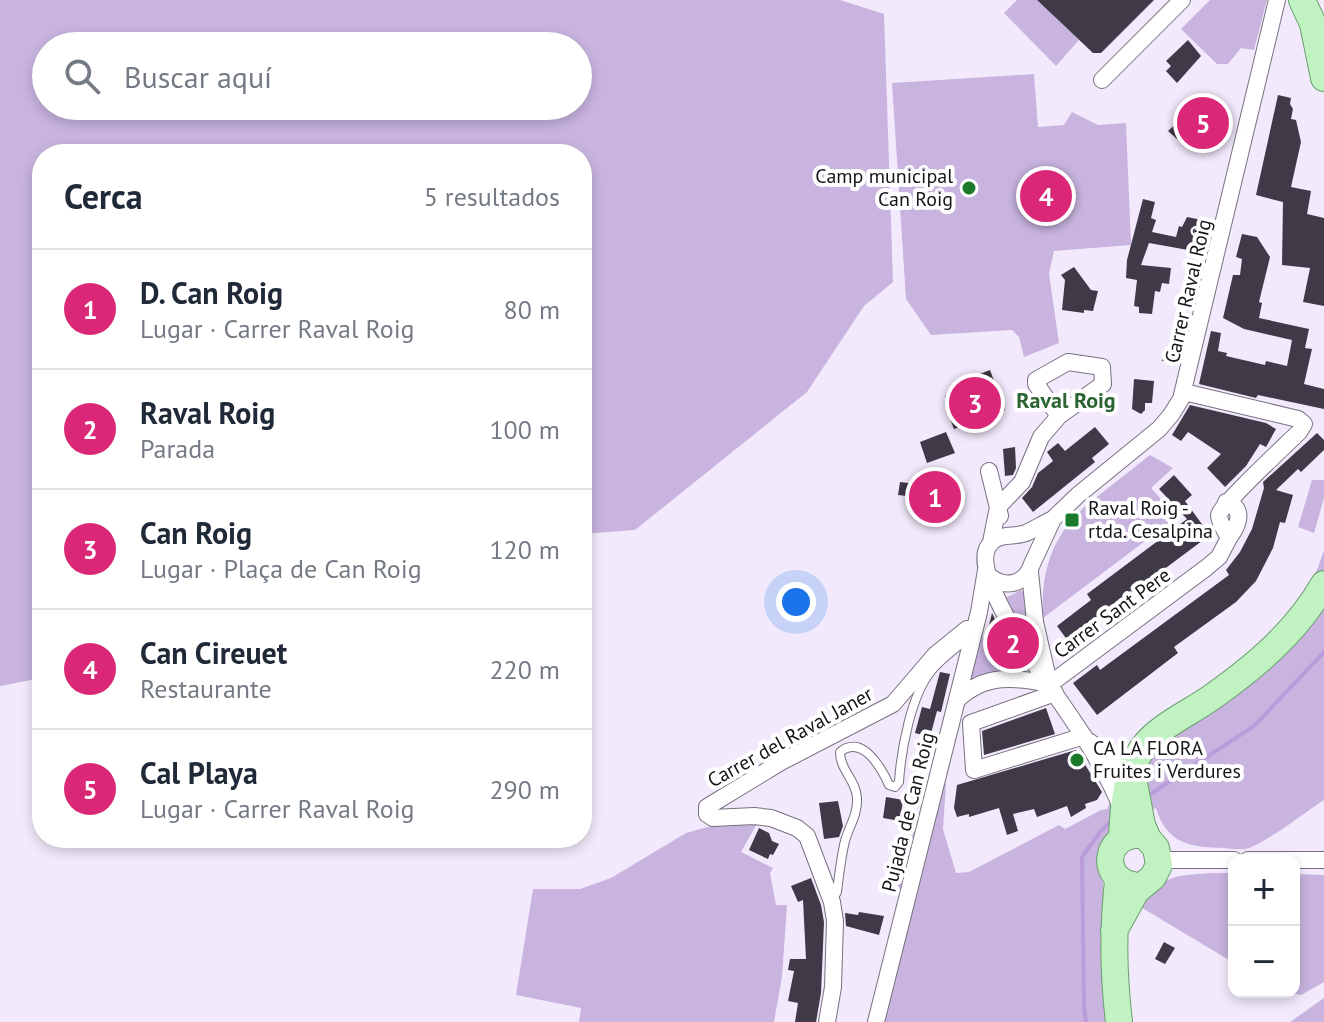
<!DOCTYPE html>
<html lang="es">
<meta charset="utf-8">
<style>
body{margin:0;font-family:"PT Sans",sans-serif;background:#f2f2f3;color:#1f2937}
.controls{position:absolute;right:24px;bottom:24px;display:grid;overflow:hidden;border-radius:16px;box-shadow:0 4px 12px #0003}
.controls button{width:72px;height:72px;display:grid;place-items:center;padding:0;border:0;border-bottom:2px solid #e0e1e3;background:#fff;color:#1f2937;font:40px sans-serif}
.you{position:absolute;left:796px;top:602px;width:28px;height:28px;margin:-20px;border:6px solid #fff;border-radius:50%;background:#1a73e8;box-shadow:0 0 0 12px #1a73e833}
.badge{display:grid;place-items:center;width:52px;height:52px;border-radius:50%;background:#db2777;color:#fff;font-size:26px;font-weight:700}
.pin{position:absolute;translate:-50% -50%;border:4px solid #fff;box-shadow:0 2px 8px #0006}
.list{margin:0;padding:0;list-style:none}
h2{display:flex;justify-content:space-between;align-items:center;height:104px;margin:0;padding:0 32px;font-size:34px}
h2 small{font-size:26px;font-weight:400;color:#747a83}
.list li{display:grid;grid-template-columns:52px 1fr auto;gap:24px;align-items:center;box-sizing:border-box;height:120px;padding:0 32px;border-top:2px solid #e0e1e3}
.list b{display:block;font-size:30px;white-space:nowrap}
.list p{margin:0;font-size:26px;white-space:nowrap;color:#747a83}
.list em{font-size:26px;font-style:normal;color:#747a83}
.icon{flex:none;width:44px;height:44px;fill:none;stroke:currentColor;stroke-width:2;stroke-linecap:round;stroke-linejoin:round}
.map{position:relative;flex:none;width:1324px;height:1022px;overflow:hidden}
.search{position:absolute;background:#fff;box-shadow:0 4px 12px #0003;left:32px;top:32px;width:560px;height:88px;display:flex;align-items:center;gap:20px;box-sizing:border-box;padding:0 28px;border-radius:44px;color:#747a83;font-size:30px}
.panel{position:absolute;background:#fff;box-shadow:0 4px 12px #0003;left:32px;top:144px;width:560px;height:704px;border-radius:32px}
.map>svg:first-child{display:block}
</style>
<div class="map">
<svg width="1324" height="1022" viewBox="0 0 1324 1022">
<rect width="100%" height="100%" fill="#f2eafc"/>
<path fill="#c8b4df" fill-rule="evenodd" d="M0,0H840L884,14L893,282L864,306L807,392L635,530L582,534V154H42V678L0,686ZM578,46V106H46V46Z
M1017,0H1037L1079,40L1056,66L1004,13Z
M1210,0H1267L1254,50L1241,48L1228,64H1217L1181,29Z
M1034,74L1038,127L1064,125L1072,112L1098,125L1126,123L1131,245L1054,251L1049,274L1059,343L1024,357L1019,337L1012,330L931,335L906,299L892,83Z
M1150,455L1173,468L1151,488L1177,517L1043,618C1041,582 1047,552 1069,523L1073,525L1077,519L1075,517L1084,507Z
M1312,480H1324V498L1314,533L1298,527Z
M1324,550V800C1304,813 1270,840 1249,848C1242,850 1232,849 1224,848C1190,847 1167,844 1156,808L1114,829L1103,842V959L1111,1022H873L900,901L897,879L934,775L946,784L943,829L956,873L969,872L1059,825L1065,829L1101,810L1107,809L1135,742L1260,646L1293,609L1317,570Z
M1021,590L1024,593L1038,667L1003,599Z
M981,632L999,673L972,681L969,678Z
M758,822L741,852L773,868L770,873L776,905H787L782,977L774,1022H579L581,1008L516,995L533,889H580L611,878L686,833L715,825Z
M1213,873H1234V963L1139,906C1168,874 1170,876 1213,873Z
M1294,874L1324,875V982L1301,995L1286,992H1294Z
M1324,998V1022H1290Z"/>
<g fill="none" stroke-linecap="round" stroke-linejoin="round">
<path stroke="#bb9cdb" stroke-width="4" d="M1146,797L1254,726L1324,652
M1086,1022L1084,1008L1082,857L1101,831L1112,820"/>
</g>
<path fill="#403947" d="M1037,0H1154L1101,53H1093Z
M1188,40L1201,56L1177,83L1166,71L1171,66L1166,61Z
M1278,95L1291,98L1290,104L1293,109L1291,119L1296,120L1301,142L1291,187L1311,191L1307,214L1324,218V306L1303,302L1310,268L1282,265L1283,202L1256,195Z
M1191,110L1222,131L1214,142L1204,135L1201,140L1198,137L1193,144L1181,135L1177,139L1168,131Z
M1143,199L1155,202L1151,218L1156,220L1152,232L1176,237L1179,226L1182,227L1187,217L1212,222L1205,253L1149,243L1141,265L1171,268L1169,284L1162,283L1160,292L1155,291L1152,314L1139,313V307L1134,306L1137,280L1126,278L1127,260Z
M1242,234L1257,237L1270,257L1259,302L1262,303L1259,318L1309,329L1305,348L1312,349L1304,384L1324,389V409L1258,395L1256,398L1199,384L1211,331L1221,333L1218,351L1227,353L1226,356L1265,365L1266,361L1287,366L1292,340L1244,329L1223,318L1233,275H1240L1242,259L1236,257Z
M1074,267L1091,290L1098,291L1093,311L1084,310V313L1062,310L1065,280L1061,275Z
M1170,341L1182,342L1177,362L1162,361L1164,349H1168Z
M990,370L1005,410L954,429L947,411L952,409L945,396L974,385L972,382L978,380L977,375Z
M1134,379L1154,381L1152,403H1145V410L1141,414L1132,409Z
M1190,405L1266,423L1276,429L1266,447L1260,444L1246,466L1225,487L1207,468L1221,454L1188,432L1181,441L1172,435Z
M1095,427L1109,444L1092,458L1095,462L1033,512L1022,498L1032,487L1038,473L1053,461L1047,452L1058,443L1065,451Z
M946,432L955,453L927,463L920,442Z
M1317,433L1324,440V450L1301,472L1298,469L1276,490L1293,495L1285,523L1280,522L1273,548L1256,581L1236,602L1174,647L1178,653L1097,715L1073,683L1097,665L1100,670L1229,575L1226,570L1240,552L1252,529L1264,488L1263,482Z
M1015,447L1016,468L1013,475L1005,476L1003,449Z
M1174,475L1192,495L1185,501L1210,535L1092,623L1098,631L1074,649L1057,626L1091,600L1087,594L1187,519L1159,489Z
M900,482L924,485L951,488L938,508L931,506L924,498L898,495Z
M992,613L1011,652L999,657L988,630Z
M940,672L950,674L941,712L937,711L930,737L915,733L922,707L930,709Z
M1046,708L1055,734L984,755L982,731Z
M1076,750L1102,792L1097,800L1085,804L1086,808L1071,817L1067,806L1037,817L1034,809L1013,814L1018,831L1007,835L999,808L969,817V814L957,817L954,808L957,785Z
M886,797L903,800L900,821L883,818Z
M838,801L843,826L839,837L824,839L819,803Z
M759,828L769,833L772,841L779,844L773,855L770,854L768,859L749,850Z
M811,878L821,905L824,922L821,993L816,1022H795L798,1003L788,1001L794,971L788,970L790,959H806L803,900L798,902L791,886Z
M859,912L884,916L879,935L846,926L845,913L858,915Z
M1164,942L1175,948L1165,964L1155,959Z"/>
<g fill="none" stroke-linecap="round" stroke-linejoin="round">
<defs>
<path id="service" d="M833,899L837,892C839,875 841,857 845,841C849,826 858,815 857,798C856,780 840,770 840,752C862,734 881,767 889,785L895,787L899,782C901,751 911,694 932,670C943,657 957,647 970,637"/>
<path id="minor" d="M1102,80L1182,0
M1184,392L1298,419L1304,424L1299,432C1288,443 1219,507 1219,515C1219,523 1226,531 1229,538C1238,526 1246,508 1226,502
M989,471L1000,516
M1053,519C1044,523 1035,529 1026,533C1012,538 996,532 988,547C968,580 1063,703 1082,734C1097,758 1113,785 1122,810
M991,542L998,507L1022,482L1041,437L1059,416L1103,384L1102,367L1068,362L1036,380V384L1059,416
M1032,564L1053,519L1078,495L1159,429L1171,415L1181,399L1277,0
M1030,572L1035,622L1049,683
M989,576C1005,589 1025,585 1032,564
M1050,684L1206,568L1219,557L1229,538
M1055,693L971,723L974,770L1084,736
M957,700C985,673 1015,677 1050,684
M1090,742L1132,776
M1159,860H1234
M1248,860H1324
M827,1022L833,987L835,921L832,902L807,836L797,828L771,818L754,816L713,818L707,814V807L781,762L893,704L935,655L967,629H975
M876,1022L979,612L986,570"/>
<path id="primary" d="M1302,0L1313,24L1324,78
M1122,838C1123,811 1126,772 1142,749C1158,726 1190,713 1212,697C1257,665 1296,632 1324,584
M1118,880C1113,930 1113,971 1119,1022
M1133,885C1100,879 1104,836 1137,835
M1114,931L1136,891L1153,877L1159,865L1156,848L1148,839L1142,825L1134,783"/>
</defs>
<use href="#service" stroke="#77707f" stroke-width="10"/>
<use href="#minor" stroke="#77707f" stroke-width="18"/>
<use href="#primary" stroke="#6a9f6d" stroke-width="28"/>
<use href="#service" stroke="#fff" stroke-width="8"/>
<use href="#minor" stroke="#fff" stroke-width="16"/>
<use href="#primary" stroke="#c0f2c2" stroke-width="26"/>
</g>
<g fill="#1b7a2a" stroke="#fff" stroke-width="3">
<circle cx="969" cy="188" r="8"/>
<rect x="1064" y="512" width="16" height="16" rx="4"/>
<circle cx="1077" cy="760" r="8"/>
</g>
<g text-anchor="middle" stroke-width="8" stroke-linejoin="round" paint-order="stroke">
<g font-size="20" fill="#17141a" stroke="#fff" text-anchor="start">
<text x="953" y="183" text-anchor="end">Camp municipal<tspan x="953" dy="23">Can Roig</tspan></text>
<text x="1088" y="515">Raval Roig -<tspan x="1088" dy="23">rtda. Cesalpina</tspan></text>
<text x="1093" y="755">CA LA FLORA<tspan x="1093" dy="23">Fruites i Verdures</tspan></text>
</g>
<g font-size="20" fill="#17141a" stroke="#fff">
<text transform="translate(1188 291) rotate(-77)" y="7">Carrer Raval Roig</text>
<text transform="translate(1112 613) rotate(-36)" y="7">Carrer Sant Pere</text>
<text transform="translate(790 737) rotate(-29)" y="7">Carrer del Raval Janer</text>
<text transform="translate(908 812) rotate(-76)" y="7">Pujada de Can Roig</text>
</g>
<g font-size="22" font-weight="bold" fill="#2d6532" stroke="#fff">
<text x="1066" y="408">Raval Roig</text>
</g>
</g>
</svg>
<div class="controls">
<button>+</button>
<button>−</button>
</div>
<div class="you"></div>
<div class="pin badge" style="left:935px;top:497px">1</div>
<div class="pin badge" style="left:1013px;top:643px">2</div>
<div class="pin badge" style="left:975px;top:403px">3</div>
<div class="pin badge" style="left:1046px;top:196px">4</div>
<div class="pin badge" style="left:1203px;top:123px">5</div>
<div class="search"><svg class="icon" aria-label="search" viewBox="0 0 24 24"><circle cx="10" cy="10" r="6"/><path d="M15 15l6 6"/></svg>Buscar aquí</div>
<section class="panel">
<h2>Cerca<small>5 resultados</small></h2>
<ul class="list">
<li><span class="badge">1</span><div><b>D. Can Roig</b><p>Lugar · Carrer Raval Roig</p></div><em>80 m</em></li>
<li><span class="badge">2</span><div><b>Raval Roig</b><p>Parada</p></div><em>100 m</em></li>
<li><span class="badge">3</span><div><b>Can Roig</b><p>Lugar · Plaça de Can Roig</p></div><em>120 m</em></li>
<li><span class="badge">4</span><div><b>Can Cireuet</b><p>Restaurante</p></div><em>220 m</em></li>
<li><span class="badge">5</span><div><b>Cal Playa</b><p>Lugar · Carrer Raval Roig</p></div><em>290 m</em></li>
</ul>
</section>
</div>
